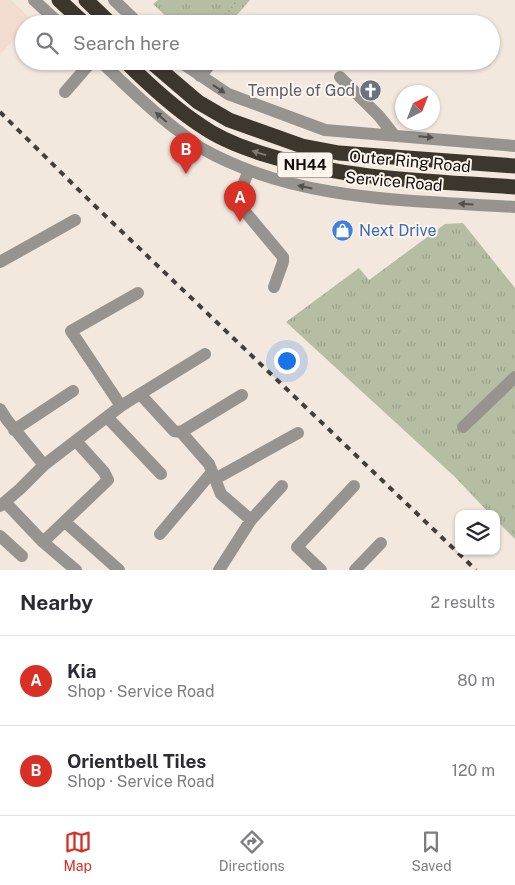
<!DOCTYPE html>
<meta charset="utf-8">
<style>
body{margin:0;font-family:"Public Sans",sans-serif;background:#f2f2f3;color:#2b2b33}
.controls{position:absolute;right:15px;bottom:15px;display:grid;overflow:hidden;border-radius:10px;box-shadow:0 1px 4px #0004}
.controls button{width:45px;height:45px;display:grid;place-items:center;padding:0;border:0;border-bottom:1px solid #e1e1e2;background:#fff;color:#2b2b33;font:25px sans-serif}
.compass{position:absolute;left:395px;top:85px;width:45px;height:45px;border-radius:50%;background:#fff;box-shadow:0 1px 4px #0004;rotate:42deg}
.you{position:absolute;left:286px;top:360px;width:18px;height:18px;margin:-12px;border:4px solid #fff;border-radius:50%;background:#1a73e8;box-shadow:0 0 0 8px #1a73e833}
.badge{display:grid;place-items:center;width:32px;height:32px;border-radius:50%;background:#d93025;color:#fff;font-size:16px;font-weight:700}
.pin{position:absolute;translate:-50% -41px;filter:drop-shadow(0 1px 2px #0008)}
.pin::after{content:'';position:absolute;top:26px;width:18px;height:15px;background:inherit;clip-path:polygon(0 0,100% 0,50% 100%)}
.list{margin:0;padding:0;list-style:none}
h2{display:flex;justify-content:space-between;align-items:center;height:65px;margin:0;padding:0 20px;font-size:21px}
h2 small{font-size:16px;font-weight:400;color:#7c7c81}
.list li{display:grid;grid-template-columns:32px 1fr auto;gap:15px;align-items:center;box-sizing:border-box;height:90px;padding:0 20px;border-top:1px solid #e1e1e2}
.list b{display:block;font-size:19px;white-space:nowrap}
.list p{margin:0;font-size:16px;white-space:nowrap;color:#7c7c81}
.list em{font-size:16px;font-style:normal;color:#7c7c81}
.icon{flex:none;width:28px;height:28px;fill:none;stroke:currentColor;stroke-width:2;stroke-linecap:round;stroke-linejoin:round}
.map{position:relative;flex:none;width:515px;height:570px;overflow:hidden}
.search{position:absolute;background:#fff;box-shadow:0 1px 4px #0004;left:15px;right:15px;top:15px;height:55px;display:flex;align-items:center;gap:12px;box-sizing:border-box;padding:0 18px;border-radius:28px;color:#7c7c81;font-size:19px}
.sheet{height:245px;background:#fff}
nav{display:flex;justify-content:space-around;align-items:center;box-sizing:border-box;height:70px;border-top:1px solid #e1e1e2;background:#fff;font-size:14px;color:#7c7c81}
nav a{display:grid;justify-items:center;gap:2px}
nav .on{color:#d93025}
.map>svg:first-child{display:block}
</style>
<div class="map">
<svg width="515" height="570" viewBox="0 0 515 570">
<defs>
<pattern id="grass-tufts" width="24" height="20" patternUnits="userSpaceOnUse" patternTransform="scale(1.25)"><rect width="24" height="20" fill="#b5bea3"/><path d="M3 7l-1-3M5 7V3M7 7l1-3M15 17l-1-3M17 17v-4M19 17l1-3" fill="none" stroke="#9aa28b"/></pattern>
</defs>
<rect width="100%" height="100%" fill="#f2e8de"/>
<path fill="#f2dbcf" d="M0,0H11L32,20L28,24H24V29L0,54Z"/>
<path fill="url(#grass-tufts)" d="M158,0H250L229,24H174L153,4Z
M463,223L515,288V539L496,520V514H490L455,477L286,322L359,268L369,280L445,224Z"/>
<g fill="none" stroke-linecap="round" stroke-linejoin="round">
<path stroke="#9b948d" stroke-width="2" stroke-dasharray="1 4" stroke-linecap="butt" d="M220,24L237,0"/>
<path stroke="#97948f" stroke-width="12" d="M34,0L60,24
M114,0L139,24
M238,24L239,22
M100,61C126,85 151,111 180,132C187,137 193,143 201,148C296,202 409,200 515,207
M179,61L228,94L325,130L515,146
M200,76L213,61
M340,77L379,116L394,135
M65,92L92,61
M249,170L238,197L242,208L283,257V262L274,287
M0,262L75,220
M140,394L205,354
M121,406L71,331L138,293
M0,409L7,420L44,465L121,406L140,394L174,431L181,432L209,464L221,494L251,520
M107,417L161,474
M463,427L515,377
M14,430L73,391
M181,432L242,395
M215,479L298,433
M5,502L43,542L76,570
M0,506L20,489L44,465
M65,522L119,570
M160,534L212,472
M0,536L22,556
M43,542L108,480L104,472L76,441
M219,570L251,520L282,486
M321,570L297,547L354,486
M355,570L381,543"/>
<path stroke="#3d362d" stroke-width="15" d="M59,0L85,24
M86,0L111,24
M125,61C148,84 173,107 200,125C221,140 246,149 270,156C349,180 433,181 515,187
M150,61L198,102L229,120L302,146L339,153L515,166"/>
<path stroke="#423e39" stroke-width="4" stroke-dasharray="6 6" stroke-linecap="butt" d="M0,112L93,204L476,570"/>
</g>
<defs><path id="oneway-solid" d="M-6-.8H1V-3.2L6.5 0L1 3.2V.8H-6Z" transform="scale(1.25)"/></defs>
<g fill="#53504c">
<use href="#oneway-solid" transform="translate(219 89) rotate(34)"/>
<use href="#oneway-solid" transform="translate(161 117) rotate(-139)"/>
<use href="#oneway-solid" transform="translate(426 137) rotate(5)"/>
<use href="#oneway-solid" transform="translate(305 187) rotate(-168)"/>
<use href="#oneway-solid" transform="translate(466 204) rotate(-176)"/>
</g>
<use fill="#817971" href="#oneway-solid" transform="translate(259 153) rotate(-162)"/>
<defs>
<symbol id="church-disc" viewBox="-11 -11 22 22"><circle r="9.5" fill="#6b7280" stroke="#fef6ee"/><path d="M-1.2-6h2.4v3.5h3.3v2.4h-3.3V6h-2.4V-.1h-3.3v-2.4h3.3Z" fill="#fff"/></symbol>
<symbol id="shop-disc" viewBox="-11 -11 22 22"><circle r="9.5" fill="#3f7fe0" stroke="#fef6ee"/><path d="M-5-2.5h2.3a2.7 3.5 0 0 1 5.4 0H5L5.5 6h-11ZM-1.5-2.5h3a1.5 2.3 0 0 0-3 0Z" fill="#fff"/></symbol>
</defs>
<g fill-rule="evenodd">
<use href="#church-disc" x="358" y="78" width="25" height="25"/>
<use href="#shop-disc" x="330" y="218" width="25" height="25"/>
</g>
<g text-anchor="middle" stroke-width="4" stroke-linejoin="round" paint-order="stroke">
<rect fill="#fef6ee" stroke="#57524e" stroke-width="1" x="277.5" y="152.5" width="55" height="25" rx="4"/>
<g font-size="15" font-weight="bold" fill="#0f0c09">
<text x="305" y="170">NH44</text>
</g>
<g font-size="16" fill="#5b616d" stroke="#fef6ee" text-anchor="end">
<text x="355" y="96">Temple of God</text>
</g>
<g font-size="16" fill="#0f0c09" stroke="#fef6ee">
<text transform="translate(410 161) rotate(5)" y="6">Outer Ring Road</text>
<text transform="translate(394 181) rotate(5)" y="6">Service Road</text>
</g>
<g font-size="16" fill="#366cbe" stroke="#fef6ee" text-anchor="start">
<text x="359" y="236">Next Drive</text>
</g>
</g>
</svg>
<div class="controls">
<button><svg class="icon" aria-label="layers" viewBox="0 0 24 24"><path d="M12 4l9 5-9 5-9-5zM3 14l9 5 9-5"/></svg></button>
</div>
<svg class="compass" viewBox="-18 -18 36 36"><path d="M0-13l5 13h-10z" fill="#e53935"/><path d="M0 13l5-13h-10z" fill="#7c7c81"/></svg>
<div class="you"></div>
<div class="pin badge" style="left:240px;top:222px">A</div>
<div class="pin badge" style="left:186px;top:174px">B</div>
<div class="search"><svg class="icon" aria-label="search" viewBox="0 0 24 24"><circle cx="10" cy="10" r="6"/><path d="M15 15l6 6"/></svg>Search here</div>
</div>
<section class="sheet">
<h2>Nearby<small>2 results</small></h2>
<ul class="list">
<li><span class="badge">A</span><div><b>Kia</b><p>Shop · Service Road</p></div><em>80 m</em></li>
<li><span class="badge">B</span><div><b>Orientbell Tiles</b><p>Shop · Service Road</p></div><em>120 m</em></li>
</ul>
</section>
<nav>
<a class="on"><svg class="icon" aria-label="map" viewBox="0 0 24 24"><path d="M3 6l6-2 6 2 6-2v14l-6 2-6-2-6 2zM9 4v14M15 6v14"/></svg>Map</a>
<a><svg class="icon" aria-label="directions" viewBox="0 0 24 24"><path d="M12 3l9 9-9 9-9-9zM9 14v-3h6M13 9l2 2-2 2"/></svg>Directions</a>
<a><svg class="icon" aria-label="saved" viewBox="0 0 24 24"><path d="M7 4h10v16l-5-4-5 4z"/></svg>Saved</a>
</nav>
